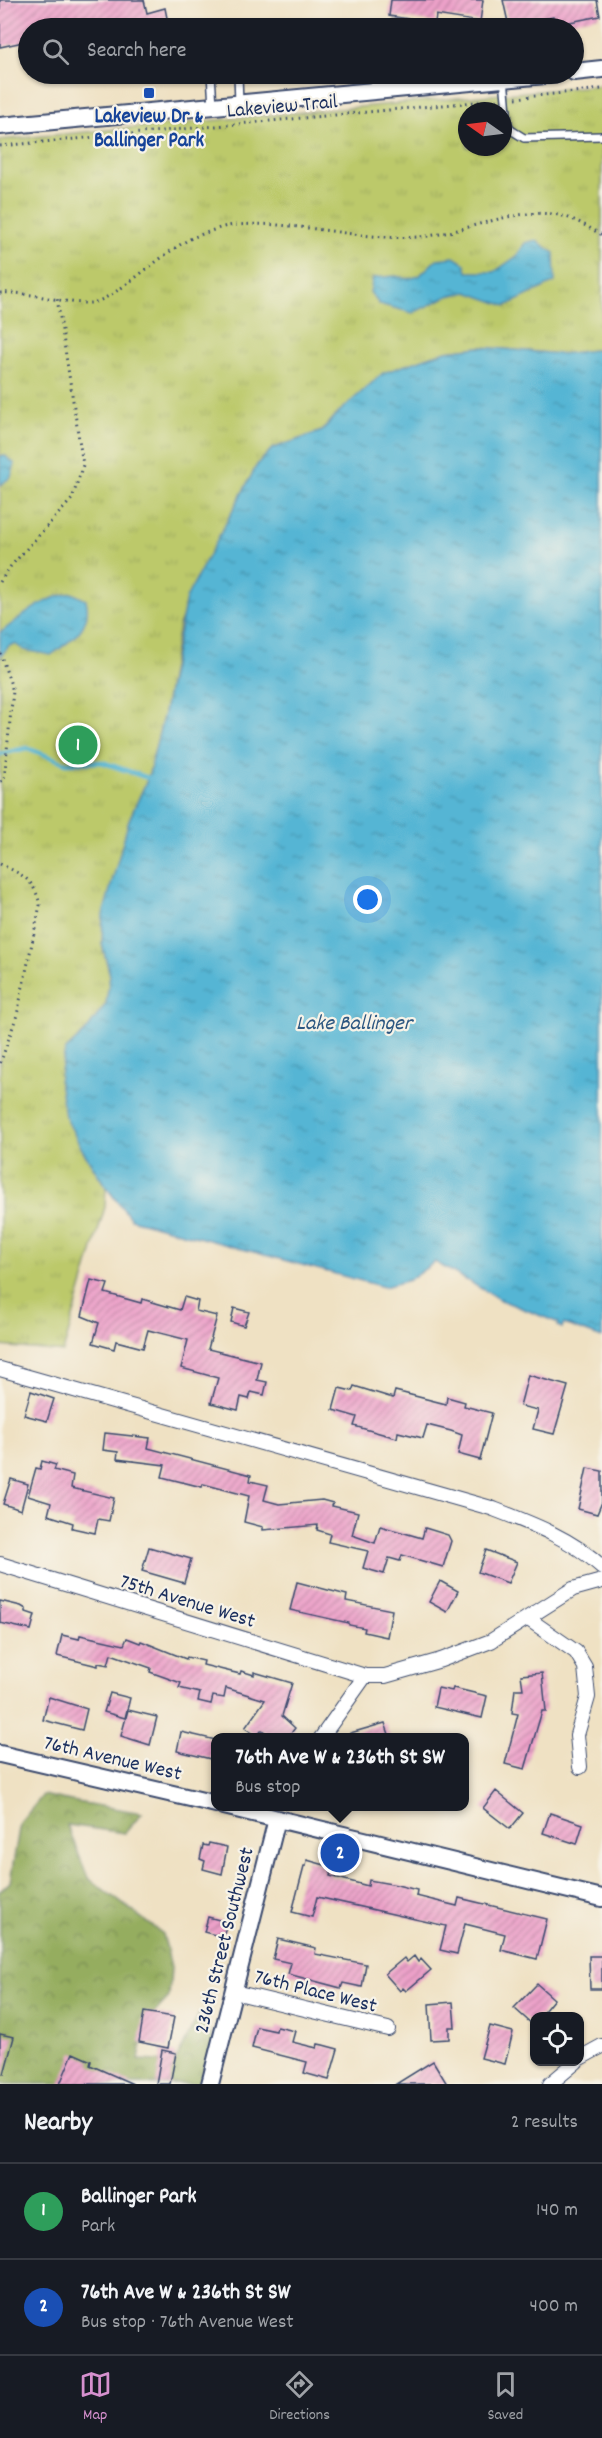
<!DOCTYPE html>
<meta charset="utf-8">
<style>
body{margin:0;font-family:Dekko,sans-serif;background:#242831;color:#f1f3f6}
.controls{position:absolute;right:18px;bottom:18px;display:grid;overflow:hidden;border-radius:12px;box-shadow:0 2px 4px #0004}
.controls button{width:54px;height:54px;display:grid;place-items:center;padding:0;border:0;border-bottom:2px solid #363941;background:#171b24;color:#f1f3f6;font:30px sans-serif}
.compass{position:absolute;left:458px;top:102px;width:54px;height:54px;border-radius:50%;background:#171b24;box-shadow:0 2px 4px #0004;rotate:284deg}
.you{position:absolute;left:368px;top:900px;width:21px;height:21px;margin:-15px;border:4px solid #fff;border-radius:50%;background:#1a73e8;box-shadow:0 0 0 9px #1a73e833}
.badge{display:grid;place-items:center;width:39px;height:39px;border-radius:50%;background:#d690ce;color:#fff;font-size:20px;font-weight:700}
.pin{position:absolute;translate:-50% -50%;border:3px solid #fff;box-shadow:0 2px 6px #0006}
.popup{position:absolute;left:211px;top:1733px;width:258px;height:78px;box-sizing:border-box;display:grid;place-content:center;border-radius:12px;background:#171b24;filter:drop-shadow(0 2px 4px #0005);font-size:20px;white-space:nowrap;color:#9ea1a6}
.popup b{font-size:22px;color:#f1f3f6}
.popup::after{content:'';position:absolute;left:50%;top:100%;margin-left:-12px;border:12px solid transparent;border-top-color:#171b24}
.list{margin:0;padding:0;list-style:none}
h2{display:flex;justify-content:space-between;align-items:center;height:78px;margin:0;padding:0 24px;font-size:26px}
h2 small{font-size:20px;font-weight:400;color:#9ea1a6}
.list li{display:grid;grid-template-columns:39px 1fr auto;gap:18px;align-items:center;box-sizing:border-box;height:96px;padding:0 24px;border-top:2px solid #363941}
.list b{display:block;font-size:22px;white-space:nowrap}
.list p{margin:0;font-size:20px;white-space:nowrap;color:#9ea1a6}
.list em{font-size:20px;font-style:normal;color:#9ea1a6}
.icon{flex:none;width:33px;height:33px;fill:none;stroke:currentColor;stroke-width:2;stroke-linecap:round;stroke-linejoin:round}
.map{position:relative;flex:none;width:602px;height:2084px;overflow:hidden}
.search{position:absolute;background:#171b24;box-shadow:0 2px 4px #0004;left:18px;right:18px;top:18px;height:66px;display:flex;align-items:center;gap:15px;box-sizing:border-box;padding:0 21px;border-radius:33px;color:#9ea1a6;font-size:22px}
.sheet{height:270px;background:#171b24}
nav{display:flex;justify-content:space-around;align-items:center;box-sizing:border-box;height:84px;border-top:2px solid #363941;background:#171b24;font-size:16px;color:#9ea1a6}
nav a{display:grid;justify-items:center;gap:3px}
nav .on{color:#d690ce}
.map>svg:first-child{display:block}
</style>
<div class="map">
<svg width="602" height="2084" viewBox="0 0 602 2084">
<defs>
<pattern id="forest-crowns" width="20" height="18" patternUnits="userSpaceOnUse" patternTransform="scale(1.5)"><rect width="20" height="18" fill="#95ad5f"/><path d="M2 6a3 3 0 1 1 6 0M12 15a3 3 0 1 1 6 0" fill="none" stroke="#798d52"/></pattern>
<pattern id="park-tufts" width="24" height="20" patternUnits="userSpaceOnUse" patternTransform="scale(1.5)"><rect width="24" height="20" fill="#bcc96b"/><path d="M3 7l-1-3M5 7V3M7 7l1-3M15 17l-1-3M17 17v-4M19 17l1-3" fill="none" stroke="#a1ad5f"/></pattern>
<pattern id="water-ripples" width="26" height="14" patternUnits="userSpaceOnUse" patternTransform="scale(1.5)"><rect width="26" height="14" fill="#55b5d4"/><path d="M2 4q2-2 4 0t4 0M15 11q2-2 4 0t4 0" fill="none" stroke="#4694af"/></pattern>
<pattern id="building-hatch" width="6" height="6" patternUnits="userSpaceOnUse" patternTransform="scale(1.5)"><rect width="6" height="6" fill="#eda1c9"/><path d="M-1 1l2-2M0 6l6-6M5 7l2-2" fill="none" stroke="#bf84a6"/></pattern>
</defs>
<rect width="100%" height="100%" fill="#f7f3e8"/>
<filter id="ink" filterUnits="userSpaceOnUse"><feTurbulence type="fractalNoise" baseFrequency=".0167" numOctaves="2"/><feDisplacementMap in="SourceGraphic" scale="12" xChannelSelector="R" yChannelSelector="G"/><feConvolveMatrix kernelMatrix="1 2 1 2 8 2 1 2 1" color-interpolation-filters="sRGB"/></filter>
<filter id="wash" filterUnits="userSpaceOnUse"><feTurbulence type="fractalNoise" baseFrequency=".008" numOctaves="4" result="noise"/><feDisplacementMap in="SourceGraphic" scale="24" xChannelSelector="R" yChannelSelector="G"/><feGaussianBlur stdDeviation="1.35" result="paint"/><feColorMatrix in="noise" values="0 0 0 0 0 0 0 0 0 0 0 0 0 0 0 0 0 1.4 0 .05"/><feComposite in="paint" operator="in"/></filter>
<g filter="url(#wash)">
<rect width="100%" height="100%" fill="#efe1c3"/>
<path fill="url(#forest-crowns)" stroke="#586e5e" stroke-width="1.5" d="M43,1795L71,1801L142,1813L125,1833L67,1825L88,1878L163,1934L171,1967L169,1997L145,2023L139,2060L175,2062L199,2014L214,2041L199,2084H0L3,2062L0,2057V1891L10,1882L20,1823Z"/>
<path fill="url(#park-tufts)" stroke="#6c7c64" stroke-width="1.5" fill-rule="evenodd" d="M602,85V351L594,350L561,354L480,347L446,351L358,396L338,413L322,431L272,449L257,465L179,625L164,713L148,778L129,820L102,944L110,975L106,1004L86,1031L65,1051L83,1151L106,1187L105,1207L63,1352L0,1346V140ZM467,111H503V147H467Z"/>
<path fill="url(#water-ripples)" stroke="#387299" stroke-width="1.5" d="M536,240L554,253L555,282L506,306L467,292L448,296L413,313L379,304L370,292L373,278L396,276L408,279L419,276L437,259L454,257L465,264L467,272H494L517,256L525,243Z
M480,347L561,354L594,350L602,351V1338L564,1324L562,1328L558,1326L559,1323L501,1300L435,1262L409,1280L384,1287L131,1219L106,1187L83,1151L65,1116L59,1081L65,1051L86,1031L106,1004L110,975L102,944L103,915L129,820L148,778L164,713L186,598L257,465L272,449L322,431L338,413L383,373L446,351Z
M4,455L15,464L11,477L0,485V456Z
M72,593L86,600C93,627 71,641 51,655L24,650L15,644L9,646L0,657V633C22,616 44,597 72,593Z"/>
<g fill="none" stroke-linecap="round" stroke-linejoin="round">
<path stroke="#55b5d4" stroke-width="4.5" d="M0,754L27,748L66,763L102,762L148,778"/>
</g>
<g id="blocks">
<path fill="url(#building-hatch)" d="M0,0H144L147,13L165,8L169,28H28V41L0,47Z
M391,0H483L480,22L436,15L435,23L389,16Z
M503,0H597L600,16L555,25L553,17L509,27Z
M91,1280L108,1284L105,1293L141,1303L142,1299L180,1310L184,1297L198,1301L196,1311L217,1316L208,1349L261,1362L257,1380L267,1382L264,1395L251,1392L249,1399L241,1397L238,1410L211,1403L218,1378L181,1368L188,1340L148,1330L143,1348L116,1341L114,1349L93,1343L99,1323L82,1316Z
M234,1308L249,1312L244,1326L231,1322Z
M528,1375L568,1386L554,1434L533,1429L538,1410L520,1406Z
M354,1386L393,1398L395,1391L446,1404L447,1397L465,1402L464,1406L492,1413L480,1460L458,1454L462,1435L451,1431L427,1425L423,1438L398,1432L397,1438L354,1426L357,1417L333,1410L339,1388L352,1391Z
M31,1391L54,1399L47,1421L24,1415Z
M105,1433L150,1438L148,1448L251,1475L250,1481L268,1485L264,1500L279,1504L322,1500L333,1503L332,1506L358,1512L352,1535L375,1543L380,1526L422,1538L425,1528L448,1535L451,1541L443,1567L402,1555L400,1561L389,1558L384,1574L363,1568L368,1551L328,1542L330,1534L317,1530L318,1525L263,1530V1527L244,1522L249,1496L203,1484L202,1487L162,1477L165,1465L117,1459L118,1452L103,1450Z
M42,1461L56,1465L54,1470L73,1475L71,1488L114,1498L109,1521L98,1519L95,1533L72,1528L73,1523L48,1515L51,1503L28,1496L36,1468L40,1469Z
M587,1468L602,1471V1502L597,1514L578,1509Z
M11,1479L28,1484L21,1510L3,1504Z
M149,1547L191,1559L184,1583L142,1571Z
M486,1550L517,1562L508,1583L478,1572Z
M440,1581L458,1591L447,1612L429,1602Z
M297,1582L347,1595L346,1601L392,1610L387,1637L364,1632L365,1628L349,1625V1623L290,1610Z
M0,1601L21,1606L26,1609V1612L35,1615L31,1630L0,1623Z
M62,1635L79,1639L80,1635L124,1645L127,1638L140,1643L141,1641L186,1659L187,1657L204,1661L203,1665L240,1674L241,1671L254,1675V1672L292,1683L282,1716L295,1728L288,1737H272L262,1730L257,1736L245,1728L265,1700L226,1688L224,1698L213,1696L211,1704L198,1701L200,1693L179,1688L181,1683L150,1672L151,1668L111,1654L108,1665L98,1663V1666L57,1656Z
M542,1673L546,1711H542L525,1769L505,1764L518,1714L512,1713L515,1689H523L521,1675Z
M438,1688L452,1691L453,1688L487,1696L482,1718L434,1707Z
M110,1693L130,1698L125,1718L104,1712Z
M49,1697L87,1709L82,1730L43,1720Z
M128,1710L157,1717L150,1745L121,1736Z
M385,1723L390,1737H348L347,1734Z
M181,1732L216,1740L211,1759L177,1751Z
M496,1791L523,1813L510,1829L483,1808Z
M550,1813L583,1824L577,1844L543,1833Z
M209,1843L227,1847L222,1874L203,1869L205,1861L200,1859L203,1845L208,1846Z
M307,1860L332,1867L330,1876L368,1886L369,1880L397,1885L417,1890L416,1896L457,1906L459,1898L547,1919L537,1959L501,1950L505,1934L465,1924L457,1954L440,1950L446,1926L317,1897L312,1917L292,1912L304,1866H306Z
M208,1917L227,1922L223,1937L204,1932Z
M278,1939L316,1948L315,1954L366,1964L362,1987L343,1983L341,1988L288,1974L291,1963L273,1959Z
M414,1956L418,1962L421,1959L431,1970L406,1991L403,1988L400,1991L385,1974L404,1958L407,1962Z
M589,1956H602V1989H590Z
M537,1984L554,1999L540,2016H534L533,2025L514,2008Z
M453,2002L455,2027H449V2039L431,2040L429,2004Z
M144,2012L174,2017L168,2048L139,2042Z
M490,2026L513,2032L505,2064L481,2058Z
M257,2027L276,2031L277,2027L295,2031L292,2042L317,2048L318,2044L323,2045L338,2049L329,2080L304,2073L307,2062L252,2048Z
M0,2034L14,2037L4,2074L0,2073Z
M162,2050L176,2053L170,2084H156Z
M73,2053L91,2061L90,2065L133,2084H60Z
M433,2061L447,2084H396Z"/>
</g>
</g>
<g filter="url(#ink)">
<use href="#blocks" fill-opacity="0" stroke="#3b4a6d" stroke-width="1.5"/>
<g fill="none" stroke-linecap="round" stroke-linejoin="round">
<defs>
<path id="service" d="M211,74L213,106
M238,74L239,104
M504,78L508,124L511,130L524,138L602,136"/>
<path id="minor" d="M0,1369L491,1508C530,1523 571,1538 602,1567
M0,1564L365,1676
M527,1618L576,1652L585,1667L588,1697L577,1735L580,1767
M321,1738L365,1676H385L441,1660L491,1641L573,1589L602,1581
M234,1992L388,2029
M580,2058L602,2046
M550,2084L576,2062"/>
<path id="tertiary" d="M574,72L602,69
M0,126L556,74
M0,1754L216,1804
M224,1806L602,1898
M210,2084L277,1819"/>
</defs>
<use href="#service" stroke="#3b4a6d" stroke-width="10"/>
<use href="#minor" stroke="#3b4a6d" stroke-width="16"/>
<use href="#tertiary" stroke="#3b4a6d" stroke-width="20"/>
<path stroke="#3b4a6d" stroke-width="3" stroke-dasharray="1.5 4.5" stroke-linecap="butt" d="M516,98L602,89
M0,146L497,100
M0,293C31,291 62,304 90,303C114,302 168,246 197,236C209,232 224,225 237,225C298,220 358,241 418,237C463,234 507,209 552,214C571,216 586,226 602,235
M0,582L10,567L72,499L83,465L57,298
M0,653L13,691L4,780L0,782
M0,864C23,875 34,879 40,905L17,1015L0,1064"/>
<use href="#service" stroke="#fff" stroke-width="7"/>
<use href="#minor" stroke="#fff" stroke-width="14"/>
<use href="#tertiary" stroke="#fff" stroke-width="16"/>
</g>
</g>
<rect fill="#1a4fb4" stroke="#f7f3e8" stroke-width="2" x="143" y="87" width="12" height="12" rx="3"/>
<g text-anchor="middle" stroke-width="4.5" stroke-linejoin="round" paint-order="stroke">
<g font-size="21" fill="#1b2f5e" stroke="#f7f3e8">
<text transform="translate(282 105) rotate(-5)" y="7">Lakeview Trail</text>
<text transform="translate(188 1600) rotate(17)" y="7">75th Avenue West</text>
<text transform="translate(113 1757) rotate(13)" y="7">76th Avenue West</text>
<text transform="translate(223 1940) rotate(-76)" y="7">236th Street Southwest</text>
<text transform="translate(316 1990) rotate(14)" y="7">76th Place West</text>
</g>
<g font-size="21" font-weight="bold" fill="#164399" stroke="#f7f3e8">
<text x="149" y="122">Lakeview Dr &amp;<tspan x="149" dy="24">Ballinger Park</tspan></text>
</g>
<g font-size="22" font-style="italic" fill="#2c5781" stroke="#f7f3e8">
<text x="354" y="1029">Lake Ballinger</text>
</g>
</g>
</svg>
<div class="controls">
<button><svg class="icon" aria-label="locate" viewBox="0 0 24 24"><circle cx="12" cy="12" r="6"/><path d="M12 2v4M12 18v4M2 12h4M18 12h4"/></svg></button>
</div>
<svg class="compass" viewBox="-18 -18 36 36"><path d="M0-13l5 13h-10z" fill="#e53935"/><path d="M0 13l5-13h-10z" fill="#9ea1a6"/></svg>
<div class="you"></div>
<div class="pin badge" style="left:78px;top:745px;background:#2e9e5b">1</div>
<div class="pin badge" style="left:340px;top:1853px;background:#1a4fb4">2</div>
<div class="popup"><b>76th Ave W &amp; 236th St SW</b>Bus stop</div>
<div class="search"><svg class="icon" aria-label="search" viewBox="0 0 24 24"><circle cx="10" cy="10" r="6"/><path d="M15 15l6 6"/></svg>Search here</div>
</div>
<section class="sheet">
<h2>Nearby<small>2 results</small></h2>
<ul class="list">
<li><span class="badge" style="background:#2e9e5b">1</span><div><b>Ballinger Park</b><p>Park</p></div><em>140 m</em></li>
<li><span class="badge" style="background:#1a4fb4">2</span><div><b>76th Ave W &amp; 236th St SW</b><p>Bus stop · 76th Avenue West</p></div><em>400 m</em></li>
</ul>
</section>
<nav>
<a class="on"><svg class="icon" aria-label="map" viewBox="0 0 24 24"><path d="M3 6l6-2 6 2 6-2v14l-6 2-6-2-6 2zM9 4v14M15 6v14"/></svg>Map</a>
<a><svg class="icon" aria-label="directions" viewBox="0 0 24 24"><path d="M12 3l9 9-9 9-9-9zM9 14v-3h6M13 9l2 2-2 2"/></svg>Directions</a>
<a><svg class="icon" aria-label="saved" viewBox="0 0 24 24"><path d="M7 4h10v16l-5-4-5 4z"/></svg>Saved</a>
</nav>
